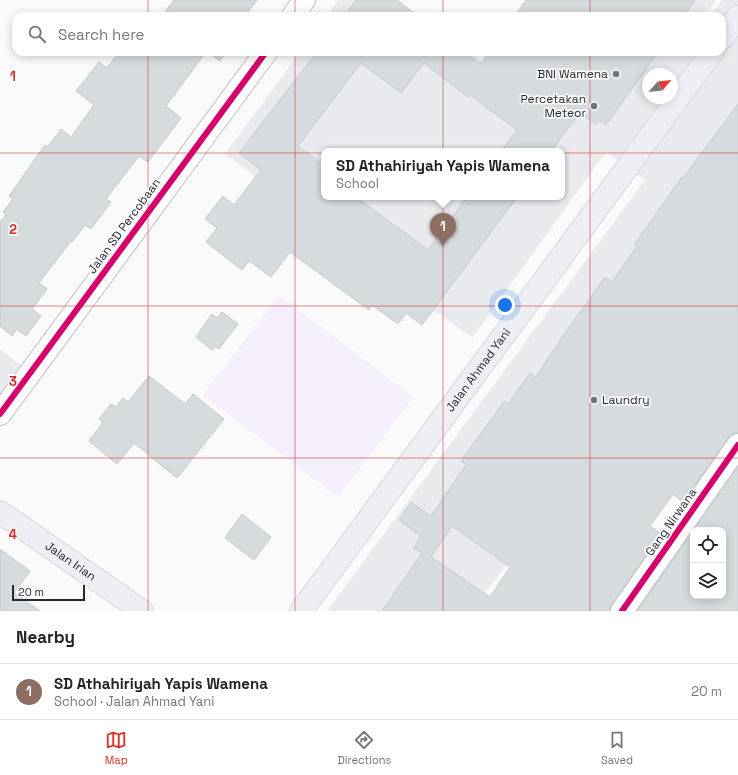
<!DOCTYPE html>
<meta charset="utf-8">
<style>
body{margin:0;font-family:"Space Grotesk",sans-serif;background:#f6f6f6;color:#222}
.controls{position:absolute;right:12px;bottom:12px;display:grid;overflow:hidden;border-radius:8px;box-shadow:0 2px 10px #0003}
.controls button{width:36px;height:36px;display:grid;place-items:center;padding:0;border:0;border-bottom:1px solid #e0e0e0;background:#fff;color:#222;font:20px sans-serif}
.compass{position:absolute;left:642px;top:68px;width:36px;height:36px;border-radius:50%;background:#fff;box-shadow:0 2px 10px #0003;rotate:63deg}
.scale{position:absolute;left:12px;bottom:10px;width:73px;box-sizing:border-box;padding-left:4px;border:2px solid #252a34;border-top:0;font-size:11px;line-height:14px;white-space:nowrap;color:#252a34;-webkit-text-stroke:3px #fafafa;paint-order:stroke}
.you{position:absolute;left:505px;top:305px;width:14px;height:14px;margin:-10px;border:3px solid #fff;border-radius:50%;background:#1a73e8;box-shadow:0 0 0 6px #1a73e833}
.badge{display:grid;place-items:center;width:26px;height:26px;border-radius:50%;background:#d93025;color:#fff;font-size:13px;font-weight:700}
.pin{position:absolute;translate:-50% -33px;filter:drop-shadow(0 1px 2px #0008)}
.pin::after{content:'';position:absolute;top:21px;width:14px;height:12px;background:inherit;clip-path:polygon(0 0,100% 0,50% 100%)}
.popup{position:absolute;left:321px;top:148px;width:244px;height:52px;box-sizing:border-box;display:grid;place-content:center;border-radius:8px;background:#fff;filter:drop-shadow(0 1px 3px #0005);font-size:13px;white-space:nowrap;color:#767676}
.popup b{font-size:15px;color:#222}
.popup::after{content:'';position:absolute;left:50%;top:100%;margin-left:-8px;border:8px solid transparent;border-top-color:#fff}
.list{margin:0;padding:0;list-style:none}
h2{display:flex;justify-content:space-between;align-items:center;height:52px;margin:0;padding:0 16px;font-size:17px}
h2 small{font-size:13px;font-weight:400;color:#767676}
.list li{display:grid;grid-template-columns:26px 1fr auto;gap:12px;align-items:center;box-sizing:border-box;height:56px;padding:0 16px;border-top:1px solid #e0e0e0}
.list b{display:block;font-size:15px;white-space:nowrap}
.list p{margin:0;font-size:13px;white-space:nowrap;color:#767676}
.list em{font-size:13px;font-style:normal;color:#767676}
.icon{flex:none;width:22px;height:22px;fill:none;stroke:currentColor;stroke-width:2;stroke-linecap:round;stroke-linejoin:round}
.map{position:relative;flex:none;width:738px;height:611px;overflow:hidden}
.search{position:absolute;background:#fff;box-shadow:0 2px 10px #0003;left:12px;right:12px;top:12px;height:44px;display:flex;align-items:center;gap:10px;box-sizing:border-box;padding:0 14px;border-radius:12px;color:#767676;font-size:15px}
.sheet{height:108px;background:#fff}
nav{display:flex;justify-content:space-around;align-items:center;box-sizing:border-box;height:56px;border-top:1px solid #e0e0e0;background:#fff;font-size:11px;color:#767676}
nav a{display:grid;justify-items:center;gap:2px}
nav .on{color:#d93025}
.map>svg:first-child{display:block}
</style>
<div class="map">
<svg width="738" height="611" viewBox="0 0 738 611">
<rect width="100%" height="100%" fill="#fafafa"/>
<path fill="#e8eaed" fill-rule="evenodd" d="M338,0H396L418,16H327Z
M611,0H716L705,16H599Z
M722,0H738V281L482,596L502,611H327L645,180L606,152L472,338L225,154L300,52H469L539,102L574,52H722V16H710ZM648,74H672V98H648ZM324,151H562V197H324Z
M0,349L23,367L0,400Z"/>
<path fill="#f5eefc" d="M279,295L413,397L338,497L203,395Z"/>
<path fill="#d6dbde" stroke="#c5cacd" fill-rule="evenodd" d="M174,0H257L245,16H162Z
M356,0H397L418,16H344Z
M526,0H695L684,16H515Z
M119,52H206L166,106L181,118L148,162L139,156L106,199L111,202L91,229L85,225L72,242L71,241L39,283L47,289L32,309L41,316L26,336L17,329L12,336L0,326V222L6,215L3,212L13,199L9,196L45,145L48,147L61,129L71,137L94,105L76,91L99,62L107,68Z
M208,52H226L220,61Z
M317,52H464L480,64L489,52H658L606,125L599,120L596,124L580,113L551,151H501L517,130L470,95L468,97L424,63L401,93L361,63L298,146L324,166V197H356L428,250L467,197H517L422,325L406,313L398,324L372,305L369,310L290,252L271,277L249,261L242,270L206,242L217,228L205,219L223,196L234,205L261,170L239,153Z
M738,104V433L732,434L728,438L683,502L673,494L650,526L661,534L612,604L610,611H382L422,553L414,548L421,536L399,520L411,502L431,516L466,465L461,461L492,418V419L504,401L508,404L530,373L536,377L563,336L605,277L612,282L637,246L634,245L682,177L683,178ZM452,526L510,567L490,597L431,557Z
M222,312L238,324L219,349L215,346L212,350L196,337L212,314L217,318Z
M149,376L185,404L193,394L224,419L177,478L134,443L117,464L89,441L103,422L99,419L111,404L116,407L123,398L128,402Z
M738,467V611H637L693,531V596H723V530H694Z
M242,514L271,537L254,560L225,538Z
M0,549L30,571L14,593L40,611H0Z"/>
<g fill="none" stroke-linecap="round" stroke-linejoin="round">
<defs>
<path id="minor" d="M293,16L304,0
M0,414L266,52
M622,611L738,445"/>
<g id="major">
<path d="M722,38L738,17"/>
<path id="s1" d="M0,512L142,611"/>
<path id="s2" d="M301,611L712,52"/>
</g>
</defs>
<use href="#minor" stroke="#bfc1c6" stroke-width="24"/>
<use href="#major" stroke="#d6d7d9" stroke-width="24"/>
<use href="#minor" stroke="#fefefe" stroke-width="22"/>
<use href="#major" stroke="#eeeef5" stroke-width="22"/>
<defs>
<path id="cycleway" d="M0,414L266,52
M622,611L738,445"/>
</defs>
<use href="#cycleway" stroke="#fafafa" stroke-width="8"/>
<use href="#cycleway" stroke="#d6006c" stroke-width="6"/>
</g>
<path fill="none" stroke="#d62828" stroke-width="1" stroke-opacity="0.55" d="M148,0V16M295,0V16M443,0V16M590,0V16M148,52V611M295,52V611M443,52V611M590,52V611M0,153H738M0,306H738M0,458H738"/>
<g fill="#707379" stroke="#fafafa" stroke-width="1.5">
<circle cx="616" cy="74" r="4"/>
<circle cx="594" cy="106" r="4"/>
<circle cx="594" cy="400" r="4"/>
</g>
<g text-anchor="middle" stroke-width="3.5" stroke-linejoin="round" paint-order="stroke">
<g font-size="12" fill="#252a34" stroke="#fafafa" text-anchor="end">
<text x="608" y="78">BNI Wamena</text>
<text x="586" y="103">Percetakan<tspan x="586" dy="14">Meteor</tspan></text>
<text x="602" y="404" text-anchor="start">Laundry</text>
</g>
<g font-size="12" fill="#252a34" stroke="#fafafa">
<text transform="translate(124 226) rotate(-54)" y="4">Jalan SD Percobaan</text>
<text dy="4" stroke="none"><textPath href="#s2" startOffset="299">Jalan Ahmad Yani</textPath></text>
<text transform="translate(671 522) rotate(-55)" y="4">Gang Nirwana</text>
<text dy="4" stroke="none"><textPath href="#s1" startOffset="86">Jalan Irian</textPath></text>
</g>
</g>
<g font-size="13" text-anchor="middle" font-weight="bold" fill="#d62828" stroke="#fafafa" stroke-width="3.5" stroke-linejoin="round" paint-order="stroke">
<text x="13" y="81">1</text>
<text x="13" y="234">2</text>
<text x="13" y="386">3</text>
<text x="13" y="539">4</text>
</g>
</svg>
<div class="controls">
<button><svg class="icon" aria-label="locate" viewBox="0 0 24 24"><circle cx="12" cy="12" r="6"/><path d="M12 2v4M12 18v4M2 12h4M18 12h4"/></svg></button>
<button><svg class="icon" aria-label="layers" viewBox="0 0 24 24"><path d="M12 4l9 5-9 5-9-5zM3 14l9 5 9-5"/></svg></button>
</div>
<svg class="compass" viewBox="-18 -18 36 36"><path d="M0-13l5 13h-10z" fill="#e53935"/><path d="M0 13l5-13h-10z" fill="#767676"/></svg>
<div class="scale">20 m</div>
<div class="you"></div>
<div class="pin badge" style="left:443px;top:246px;background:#8d6e63">1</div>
<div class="popup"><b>SD Athahiriyah Yapis Wamena</b>School</div>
<div class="search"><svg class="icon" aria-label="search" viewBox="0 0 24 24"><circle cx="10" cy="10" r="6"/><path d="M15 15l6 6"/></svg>Search here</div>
</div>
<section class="sheet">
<h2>Nearby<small></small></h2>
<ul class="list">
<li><span class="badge" style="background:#8d6e63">1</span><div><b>SD Athahiriyah Yapis Wamena</b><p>School · Jalan Ahmad Yani</p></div><em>20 m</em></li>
</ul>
</section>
<nav>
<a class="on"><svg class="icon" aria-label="map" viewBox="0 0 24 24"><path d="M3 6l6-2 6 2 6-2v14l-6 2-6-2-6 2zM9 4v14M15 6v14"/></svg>Map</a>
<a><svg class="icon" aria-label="directions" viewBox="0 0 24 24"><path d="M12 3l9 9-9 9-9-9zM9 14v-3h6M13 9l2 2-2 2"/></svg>Directions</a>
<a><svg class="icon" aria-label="saved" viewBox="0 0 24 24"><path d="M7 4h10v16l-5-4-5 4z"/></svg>Saved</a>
</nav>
